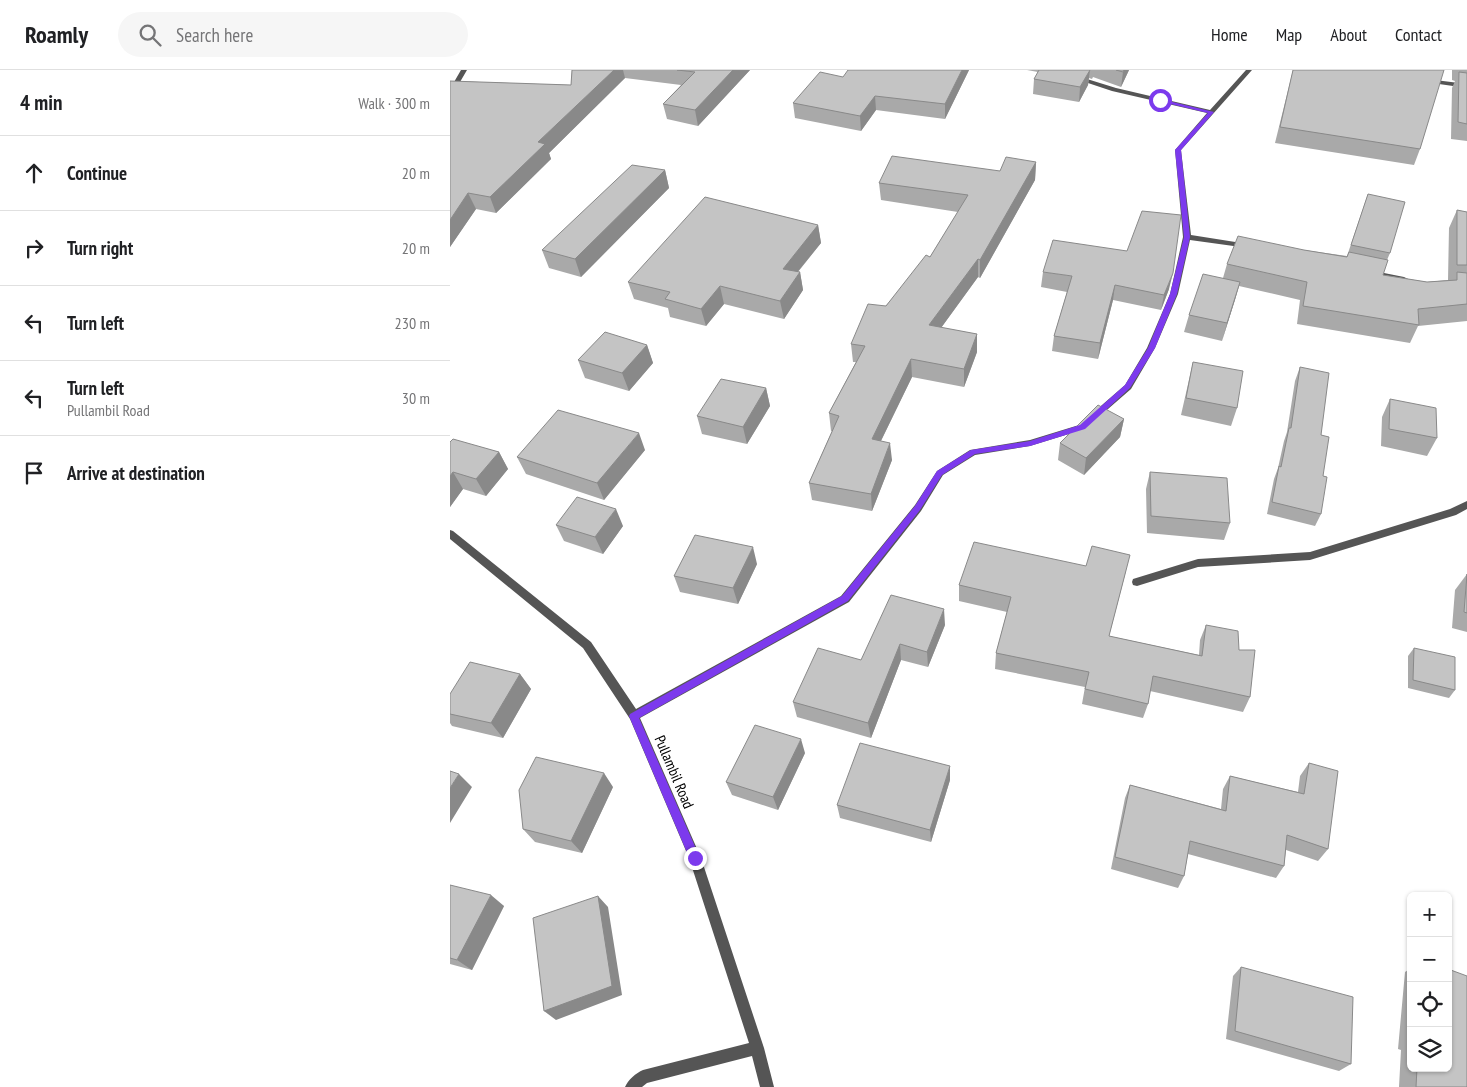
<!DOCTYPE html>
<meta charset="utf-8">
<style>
body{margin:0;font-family:"PT Sans Narrow",sans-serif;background:#f6f6f6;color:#202124}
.controls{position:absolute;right:15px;bottom:15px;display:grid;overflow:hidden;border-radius:8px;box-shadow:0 1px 4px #0004}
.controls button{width:45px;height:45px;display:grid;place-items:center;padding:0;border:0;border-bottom:1px solid #e0e0e0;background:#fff;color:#202124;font:25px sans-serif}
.stop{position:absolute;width:15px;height:15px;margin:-11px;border:4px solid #7c3aed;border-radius:50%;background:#fff}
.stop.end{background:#7c3aed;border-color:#fff;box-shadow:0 1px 5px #0008}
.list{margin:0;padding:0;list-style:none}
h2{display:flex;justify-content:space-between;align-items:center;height:65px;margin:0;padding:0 20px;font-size:21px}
h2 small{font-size:16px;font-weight:400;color:#757577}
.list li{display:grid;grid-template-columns:32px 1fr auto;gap:15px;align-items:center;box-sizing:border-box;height:75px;padding:0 20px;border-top:1px solid #e0e0e0}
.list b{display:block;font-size:19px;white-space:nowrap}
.list p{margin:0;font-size:16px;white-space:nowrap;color:#757577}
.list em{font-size:16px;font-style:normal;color:#757577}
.icon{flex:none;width:28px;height:28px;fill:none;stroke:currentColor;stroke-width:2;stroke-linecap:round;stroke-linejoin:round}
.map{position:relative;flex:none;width:1017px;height:1017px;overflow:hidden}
header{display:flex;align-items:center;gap:30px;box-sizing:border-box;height:70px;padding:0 25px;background:#fff;border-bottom:1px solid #e0e0e0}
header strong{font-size:24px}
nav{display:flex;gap:28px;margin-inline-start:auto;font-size:18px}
.search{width:350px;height:45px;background:#f6f6f6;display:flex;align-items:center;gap:12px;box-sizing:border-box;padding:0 18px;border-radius:28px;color:#757577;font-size:19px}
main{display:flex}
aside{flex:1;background:#fff}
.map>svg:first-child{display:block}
</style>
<header>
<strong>Roamly</strong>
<div class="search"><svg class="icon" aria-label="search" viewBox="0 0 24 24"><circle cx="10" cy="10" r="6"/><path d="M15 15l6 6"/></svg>Search here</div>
<nav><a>Home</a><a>Map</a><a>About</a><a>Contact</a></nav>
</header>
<main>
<aside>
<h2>4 min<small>Walk · 300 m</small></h2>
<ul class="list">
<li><svg class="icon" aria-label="ahead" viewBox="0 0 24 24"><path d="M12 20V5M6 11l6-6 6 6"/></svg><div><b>Continue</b></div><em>20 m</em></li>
<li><svg class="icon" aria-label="right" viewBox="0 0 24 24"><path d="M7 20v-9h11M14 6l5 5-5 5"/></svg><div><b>Turn right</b></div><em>20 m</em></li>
<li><svg class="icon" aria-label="left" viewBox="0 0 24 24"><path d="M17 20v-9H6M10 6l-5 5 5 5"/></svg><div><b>Turn left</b></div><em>230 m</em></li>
<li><svg class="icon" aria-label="left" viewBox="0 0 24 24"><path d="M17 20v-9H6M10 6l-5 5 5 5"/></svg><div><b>Turn left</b><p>Pullambil Road</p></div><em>30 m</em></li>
<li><svg class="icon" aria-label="arrive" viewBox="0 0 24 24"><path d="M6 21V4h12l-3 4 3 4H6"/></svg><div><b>Arrive at destination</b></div></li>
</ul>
</aside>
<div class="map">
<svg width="1017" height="1017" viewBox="0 0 1017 1017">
<rect width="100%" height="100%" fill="#fff"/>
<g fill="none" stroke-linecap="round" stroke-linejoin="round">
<path fill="#555" fill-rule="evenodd" d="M11,0H17L3,24L0,26V19Z
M599,0H608L666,18L760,40L796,0H802L731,80L741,165L798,174L802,176L798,178L740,170L728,224L705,278L681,319L635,359L580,376L525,385L493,405L471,441L399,532L190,648L251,788L314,978L324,1017H310L302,986L197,1013L192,1017H175C178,1010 186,1003 193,1000L299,973L239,788L180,649L133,578L0,469V460L3,461L141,572L186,639L391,526L465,435L487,401L520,380L580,370L629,355L675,315L697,278L720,224L733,167L725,80L757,43L662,21Z
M977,9L1017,14V18L975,12L974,11Z
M919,200L954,207L958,209L954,211L922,204H919Z
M1017,431V439L1006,445L860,490L748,497L687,516L683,515L682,512L683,509L748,489L860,482L1000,439Z"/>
</g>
<path fill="#a9a9a9" d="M122,0H300L248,56L217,49L213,34L231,15L175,8L99,83L101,89L46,143L26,139L0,177V11L121,15Z
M519,0L495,49L426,40L411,61L345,48L343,33L393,7Z
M577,0H679L671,17L643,7L642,9L639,8L638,15L629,32L583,24L584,9L588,2Z
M843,0H993L970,79L964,95L825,73Z
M1002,0H1017V71L1001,69L1002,18L1005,11L1002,10Z
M586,92L585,110L530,208L528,207L491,258L527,264V282L514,317L462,307L431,371L442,390L422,441L362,430L359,413L382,361H381L379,343L406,292H403L401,274L480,187L508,142L431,130L429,113L550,101Z
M215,100L219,118L131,207L99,198L92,180Z
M918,124L940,183L937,190L933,205L977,212L998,210L999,158L1007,140L1017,142V251L968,256L960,273L847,254L850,230L789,216L772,271L734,262L739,245L773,208L777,194L854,180L897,186Z
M368,155L371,173L348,202H350L353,220L334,249L274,234L256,256L220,247L218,238L184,229L178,212Z
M593,202L719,219L711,240L663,230L648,289L602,281L604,266L617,222L591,217Z
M197,275L203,293L179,321L135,308L128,290Z
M743,292L787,338L781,356L731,345Z
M850,297L871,365L873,406L871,444L865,456L817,444L824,409L828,398L834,371L837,362L845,311Z
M316,318L320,336L297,374L252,364L247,346Z
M940,329L987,368L977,386L931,376L932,347Z
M674,349L670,367L634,405L608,390L610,373Z
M0,372L49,382L58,399L36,426L13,419L0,437Z
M195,380L154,430L76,404L67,387Z
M700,402L780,453L774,470L697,463L696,419Z
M106,455L173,456L153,484L114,471Z
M307,494L288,534L230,522L224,506Z
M636,496L676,501L659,566L749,585L750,570L756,555L789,580L800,627L793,642L700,621L698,634L693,648L632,634L635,617L545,599L546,583L557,542L509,531V515Z
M1017,504V562L1002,558L1005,520Z
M495,555L478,597L451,590L421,668L347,647L343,632L411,590Z
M964,578L1005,620L999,628L958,618V586Z
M70,604L81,619L53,668L2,656L0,653V624Z
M355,683L328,740L282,725L276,712Z
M859,693L878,779L868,791L836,780L834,796L826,808L738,784L734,806L728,818L661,799L675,728L680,715L771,739L773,719L780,706L848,722L850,706Z
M500,710L481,772L390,748L387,735Z
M163,717L132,783L85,772L73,759Z
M0,815L54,836L22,900L0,894Z
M791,897L901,994L889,1001L776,969L783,906Z
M961,898V998H998L1017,1017H949L951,980L948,979L955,902Z"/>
<path fill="#898989" d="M164,0H173L175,8L99,83L101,89L46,143L40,127L88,72Z
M283,0H300L248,56L245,40Z
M512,0H519L495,49V34Z
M640,0L638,15L629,32L630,17Z
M674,0H679L671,17L673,2Z
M425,26L426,40L411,61L410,46Z
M586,92L585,110L530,208V190Z
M215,100L219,118L131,207L125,189Z
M18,123L26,139L0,177V150Z
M368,155L371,173L336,216L333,199Z
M528,189V207L480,273L479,255Z
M350,202L353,220L334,249L330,231Z
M723,203L719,219L711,240L714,225Z
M790,212L785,230L772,271L777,253Z
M665,215L663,230L648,289L650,273Z
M270,216L274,234L256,256L251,239Z
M527,264V282L514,317V299Z
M197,275L203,293L179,321L172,303Z
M461,289L462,307L423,387L422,369Z
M316,318L320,336L297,374L293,357Z
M674,349L670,367L634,405L636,388Z
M189,363L195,380L154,430L147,413Z
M440,373L442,390L422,441L421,424Z
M49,382L58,399L36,426L26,409Z
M3,402L13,419L0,437V406Z
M166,439L173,456L153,484L145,467Z
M303,477L307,494L288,534L283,518Z
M494,539L495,555L478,597L477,582Z
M450,574L451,590L421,668L418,653Z
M70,604L81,619L53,668L41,653Z
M351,669L355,683L328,740L323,727Z
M500,696V710L481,772L480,760Z
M154,703L163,717L132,783L121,771Z
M9,704L22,717L0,753V718Z
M41,825L54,836L22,900L7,890Z
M148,826L158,837L172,925L106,950L94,941Z"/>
<path fill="#c4c4c4" stroke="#898989" d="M122,0H164L88,72L95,74L40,127L18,123L0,150V11L121,15Z
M227,0H283L245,40L213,34L245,2Z
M398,0H512L495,34L425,26L410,46L343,33L370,2L393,7Z
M589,0H640L630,17L584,9Z
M666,0H674L673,2Z
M843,0H994L970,79L830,57Z
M1009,2L1017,3V54L1008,52Z
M442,86L550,101L556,87L586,92L530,190L528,189L479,255L527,264L514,299L461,289L422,369L440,373L421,424L359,413L389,346L379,343L415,276L401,274L418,234L436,236L476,185L480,187L518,125L429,113Z
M182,95L215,100L125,189L92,180Z
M918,124L955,132L940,183L901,175Z
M255,127L368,155L333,199L350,202L330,231L270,216L251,239L215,229L220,222L178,212Z
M1007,140L1017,142V195H1007Z
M692,141L731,145L723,203L714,225L665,215L650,273L604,266L622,206L593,202L603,170L677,181Z
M788,166L854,180L897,187L899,182L938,190L933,205L977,212L1007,210V202L1017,203V234L968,239L969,255L853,236L857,212L777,194Z
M753,204L790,212L777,253L739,245Z
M155,262L197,275L172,303L128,290Z
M743,292L793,301L787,338L736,328Z
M850,297L879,303L871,365L879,367L873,406L877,407L871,444L822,432L829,396L831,397L839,358H841Z
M271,309L316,318L293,357L247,346Z
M940,329L986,338L987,368L939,359Z
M648,335L674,349L636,388L610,373Z
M108,340L189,363L147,413L67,387Z
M3,369L49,382L26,409L3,402L0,406V372Z
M700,402L777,408L780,453L701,446Z
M127,427L166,439L145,467L106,455Z
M245,465L303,477L283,518L224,506Z
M524,472L636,496L642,476L680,485L659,566L752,586L756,555L788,561L789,580H805L800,627L703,606L698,634L635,619L639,602L546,583L561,527L509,515Z
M1017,504V543L1014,542Z
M441,525L494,539L477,582L450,574L418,653L343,632L368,578L411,590Z
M964,578L1005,587V620L963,610Z
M20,592L70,604L41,653L0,644V624Z
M305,655L351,669L323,727L276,712Z
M410,673L500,696L480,760L387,735Z
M86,687L154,703L121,771L73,759L69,720Z
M859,693L888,701L878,779L837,765L834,796L740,771L734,806L665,787L680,715L776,741L780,706L854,724Z
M0,701L9,704L0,718Z
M0,815L41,825L7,890L0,888Z
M148,826L162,916L94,941L83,848Z
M791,897L903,927L901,994L785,961Z
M998,899L1017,906V1017H966L967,998H998Z"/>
<path fill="#7c3aed" d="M710,29L764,42L731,80L740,167L727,224L705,278L680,318L635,359L580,376L525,384L492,405L470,440L398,531L189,648L250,788L248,792H241L179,646L180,644L392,526L465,436L487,401L521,380L580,371L630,355L675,315L698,278L720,224L734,167L725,80L758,43L708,31Z"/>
<g text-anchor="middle" stroke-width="5" stroke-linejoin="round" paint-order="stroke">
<g font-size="15" fill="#000" stroke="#fff">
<text transform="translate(224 702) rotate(67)" y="5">Pullambil Road</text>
</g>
</g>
</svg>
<div class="controls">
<button>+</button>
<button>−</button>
<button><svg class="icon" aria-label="locate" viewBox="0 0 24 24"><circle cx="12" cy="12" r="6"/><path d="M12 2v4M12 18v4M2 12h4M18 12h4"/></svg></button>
<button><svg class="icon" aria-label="layers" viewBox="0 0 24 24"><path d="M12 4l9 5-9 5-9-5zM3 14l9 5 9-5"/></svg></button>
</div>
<div class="stop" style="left:710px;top:30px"></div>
<div class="stop end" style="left:245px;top:788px"></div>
</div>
</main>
